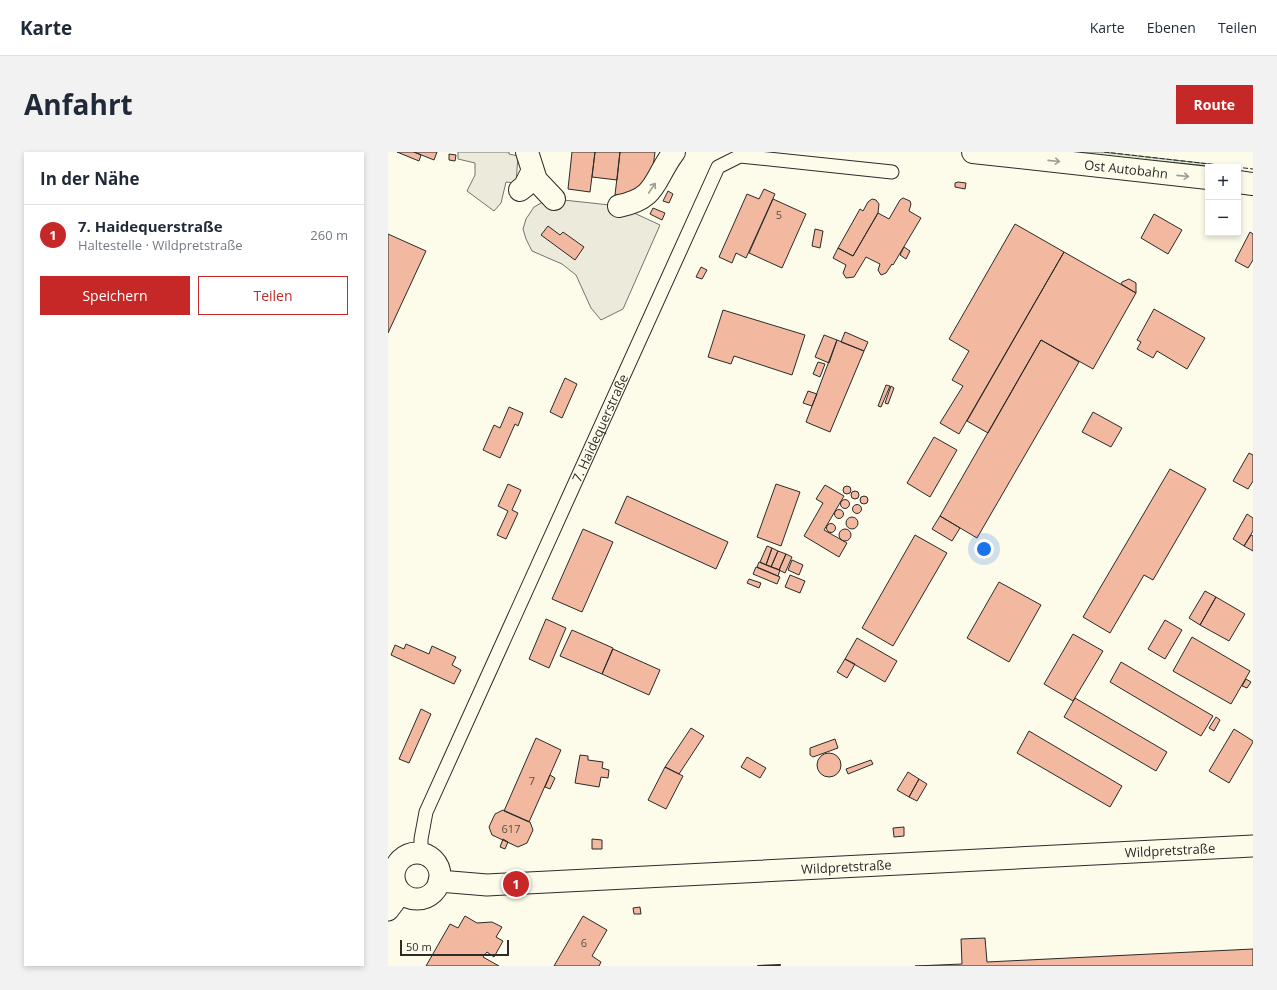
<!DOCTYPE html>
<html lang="de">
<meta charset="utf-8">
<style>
body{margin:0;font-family:"Open Sans",sans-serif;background:#f2f2f3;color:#1f2937}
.controls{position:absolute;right:12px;top:12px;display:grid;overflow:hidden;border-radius:0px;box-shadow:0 2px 6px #0003}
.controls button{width:36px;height:36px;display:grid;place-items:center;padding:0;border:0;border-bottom:1px solid #e0e1e3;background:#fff;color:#1f2937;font:20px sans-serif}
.scale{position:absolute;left:12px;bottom:10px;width:109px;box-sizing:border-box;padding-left:4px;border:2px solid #2b2b2b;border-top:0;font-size:11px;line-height:14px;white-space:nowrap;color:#2b2b2b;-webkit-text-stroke:3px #fdfbea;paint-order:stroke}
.you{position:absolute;left:596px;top:397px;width:14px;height:14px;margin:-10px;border:3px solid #fff;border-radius:50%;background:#1a73e8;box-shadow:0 0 0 6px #1a73e833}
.badge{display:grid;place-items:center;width:26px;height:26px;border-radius:50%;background:#c62828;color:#fff;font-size:13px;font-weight:700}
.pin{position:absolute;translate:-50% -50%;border:2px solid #fff;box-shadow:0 1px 4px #0006}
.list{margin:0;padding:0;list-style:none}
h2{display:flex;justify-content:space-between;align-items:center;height:52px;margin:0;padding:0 16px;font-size:17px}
h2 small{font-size:13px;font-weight:400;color:#747a83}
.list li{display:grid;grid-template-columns:26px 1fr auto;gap:12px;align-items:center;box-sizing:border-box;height:60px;padding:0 16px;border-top:1px solid #e0e1e3}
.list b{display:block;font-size:15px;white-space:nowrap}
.list p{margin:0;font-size:13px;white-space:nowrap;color:#747a83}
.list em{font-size:13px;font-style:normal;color:#747a83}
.actions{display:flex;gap:8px;padding:12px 16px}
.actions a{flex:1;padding:9px 0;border:1px solid #c62828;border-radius:0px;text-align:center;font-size:14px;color:#c62828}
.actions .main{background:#c62828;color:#fff}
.map{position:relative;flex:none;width:865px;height:814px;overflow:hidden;border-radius:0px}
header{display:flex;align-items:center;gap:24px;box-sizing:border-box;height:56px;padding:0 20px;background:#fff;border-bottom:1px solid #e0e1e3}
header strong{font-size:19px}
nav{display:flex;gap:22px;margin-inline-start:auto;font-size:14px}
.intro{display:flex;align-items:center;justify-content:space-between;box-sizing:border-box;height:96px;padding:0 24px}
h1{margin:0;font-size:28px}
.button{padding:10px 18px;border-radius:0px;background:#c62828;color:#fff;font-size:14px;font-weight:700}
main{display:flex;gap:24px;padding:0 24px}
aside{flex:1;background:#fff;border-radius:0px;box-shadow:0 2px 6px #0003}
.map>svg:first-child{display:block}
</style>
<header>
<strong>Karte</strong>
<nav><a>Karte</a><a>Ebenen</a><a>Teilen</a></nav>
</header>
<div class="intro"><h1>Anfahrt</h1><a class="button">Route</a></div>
<main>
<aside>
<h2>In der Nähe<small></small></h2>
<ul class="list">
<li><span class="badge">1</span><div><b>7. Haidequerstraße</b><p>Haltestelle · Wildpretstraße</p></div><em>260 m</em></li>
</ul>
<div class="actions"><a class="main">Speichern</a><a>Teilen</a></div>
</aside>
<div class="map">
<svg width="865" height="814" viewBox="0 0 865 814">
<defs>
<pattern id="grass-dots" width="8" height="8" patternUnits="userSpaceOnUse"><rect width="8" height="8" fill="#deebd1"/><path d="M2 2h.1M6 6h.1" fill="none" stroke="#bfcab4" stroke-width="1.8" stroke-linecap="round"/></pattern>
</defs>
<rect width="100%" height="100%" fill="#fdfbea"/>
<path fill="url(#grass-dots)" stroke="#74746e" d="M674,0H715L831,13L832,15Z"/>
<path fill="#eceadb" stroke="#74746e" d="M70,0H121V2L130,4L128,31L118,30L113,51L106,59L79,39L87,23V11L70,7Z
M166,47L231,54L272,73L235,157L213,168L203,156L188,123L174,112L144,99L138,87L135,77L138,67L146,55L155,50Z"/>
<path fill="#f2b8a0" stroke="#2b2b2b" d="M9,0H26L33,3L31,9Z
M26,0H49L46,8Z
M184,0H207L202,40L180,37Z
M207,0H232L229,28L204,25Z
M232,0H267L265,15L257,33L240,44L227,43Z
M61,2L68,3L67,9L61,8Z
M570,30L578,31L577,37L567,35V31Z
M376,37L387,42L358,106L348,101L344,111L331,105L359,42L371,47Z
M280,39L285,42L281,51L275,49Z
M515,46L522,49L523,52L521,59L533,66L505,113L504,112L498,121L493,123L490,118L492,112L478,105L466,125L458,126L455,121L458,113L445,106L450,96L465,104L490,61L501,67L512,48Z
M385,47L418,62L394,116L361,101Z
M484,47L488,48L491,52L490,61L465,104L450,96L472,57L475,59L480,50Z
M265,56L277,61L274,68L262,62Z
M766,62L794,78L780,102L753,86Z
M627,72L676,100L571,282L552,271L575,234L564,228L581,199L561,187Z
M160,74L172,83L175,80L196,95L187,108L153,83Z
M427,77L435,79L432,96L424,94Z
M862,80L865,82V108L860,116L847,109Z
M0,82L38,99L0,181Z
M516,95L522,99L518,107L512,103Z
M676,100L748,141L705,217L653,188L600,281L579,269Z
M313,115L319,118L314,127L308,125Z
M741,127L748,131V141L733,132L734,130Z
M766,157L817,186L799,217L769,199L765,206L749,197L753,190L749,188Z
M335,158L417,183L404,223L346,204L343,212L320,205Z
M457,180L480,190L476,199L453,190Z
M436,183L449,188L441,211L427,205Z
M449,188L476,199L442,280L418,270Z
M653,188L691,210L589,386L552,364Z
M430,210L437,212L432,225L425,222Z
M177,226L189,232L174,266L162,260Z
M498,233L502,234L493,255L490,254Z
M503,234L506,236L500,252L497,251Z
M420,239L429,242L424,254L415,251Z
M121,255L135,261L130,274L127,272L112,306L95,298L106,273L112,276Z
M705,260L734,276L723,295L694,280Z
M546,285L569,298L542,345L519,331Z
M861,301L865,303V329L860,337L845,329Z
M782,317L818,337L765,428L756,423L722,481L695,465Z
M120,332L133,338L124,358L130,361L118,387L109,383L120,359L110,354Z
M388,332L412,340L393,394L369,385Z
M437,333L456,344L436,378L459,391L451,405L416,384L435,351L428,347Z
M455 338a4 4 0 1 1 8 0a4 4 0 1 1-8 0Z
M463 343a4 4 0 1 1 8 0a4 4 0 1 1-8 0Z
M239,344L340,390L328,417L227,371Z
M472 348a4 4 0 1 1 8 0a4 4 0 1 1-8 0Z
M452.5 352a4.5 4.5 0 1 1 9 0a4.5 4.5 0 1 1-9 0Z
M464.5 357a4.5 4.5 0 1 1 9 0a4.5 4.5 0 1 1-9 0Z
M446.5 362a4.5 4.5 0 1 1 9 0a4.5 4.5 0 1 1-9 0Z
M859,362L865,366V379L856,394L845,387Z
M552,364L572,376L564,389L544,377Z
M458 371a6 6 0 1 1 12 0a6 6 0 1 1-12 0Z
M438.5 376a4.5 4.5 0 1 1 9 0a4.5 4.5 0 1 1-9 0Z
M195,377L225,390L194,460L164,447Z
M451 383a6 6 0 1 1 12 0a6 6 0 1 1-12 0Z
M527,383L559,401L505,494L474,476Z
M863,383L865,384V399L856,394Z
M379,394L384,396L378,413L372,410Z
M384,396L390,399L383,415L378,413Z
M390,399L398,402L391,418L383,415Z
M398,402L404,405L397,421L391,418Z
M404,408L415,413L411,423L400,418Z
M371,410L392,418L390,424L369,415Z
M368,415L392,425L389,432L365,422Z
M402,423L417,429L412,441L397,435Z
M361,427L373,431L371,436L359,431Z
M611,430L653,453L621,510L579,486Z
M817,439L828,445L812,473L801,466Z
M828,445L857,462L841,489L812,473Z
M158,467L178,476L161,516L141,507Z
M777,468L794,478L777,507L760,497Z
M184,478L225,496L214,522L172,504Z
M685,482L715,499L685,549L656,532Z
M804,485L862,519L843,552L785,519Z
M469,486L509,509L497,530L457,507Z
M18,492L41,502L44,494L68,505L64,513L73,518L66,532L3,503L7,493L16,497Z
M225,497L272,518L261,543L214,522Z
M457,507L467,512L459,526L449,520Z
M733,510L825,564L813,584L722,530Z
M858,527L863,530L859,536L854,534Z
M687,546L779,600L768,619L676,565Z
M33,557L43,562L21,611L11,607Z
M828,565L832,568L826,579L821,576Z
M303,576L316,584L291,622L277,615Z
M846,577L865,589V590L841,631L821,619Z
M641,579L734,634L722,655L629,601Z
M148,586L173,598L141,670L116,659Z
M447,587L450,596L425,605L422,603V596Z
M429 613a12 12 0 1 1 24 0a12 12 0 1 1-24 0Z
M192,603L200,604V608L215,610L214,616L221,618L220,626L213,625L211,635L187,631Z
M359,605L378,616L372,626L353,615Z
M483,608L485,612L460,622L458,617Z
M277,615L295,624L278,657L260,648Z
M520,620L531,627L521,645L509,638Z
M162,623L167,626L162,637L157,635Z
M531,627L539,632L529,649L521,645Z
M115,658L142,670L145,678L139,691L130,695L104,683L101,675L107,662Z
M516,675V684L506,685L505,676Z
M115,687L120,690L117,697L112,695Z
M204,687L214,688V697H204Z
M252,755L253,762H246L245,756Z
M77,764L89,771L104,770L114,775L108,785L115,789L106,805L99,800L95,805L111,814H38L62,772L70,776Z
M195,764L219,778L204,804L213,810L211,814H166Z
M597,786L599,810L865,797V814H527L574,812L573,787Z"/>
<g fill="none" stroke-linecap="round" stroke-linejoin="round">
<defs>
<g id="minor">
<path id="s1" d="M33,701V687L38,660L330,15L352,4L504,20"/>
</g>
<g id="primary">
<circle cx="29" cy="724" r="23"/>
<path id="s2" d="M51,729L99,733L865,694"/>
<path d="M0,758L13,741"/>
</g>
<g id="motorway">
<path d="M139,0L148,28L166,47"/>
<path id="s3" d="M585,0L820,26"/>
<path d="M850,30L865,32"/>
<path d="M132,38L137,34L144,20"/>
<path d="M231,54C270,46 265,28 286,0"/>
</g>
</defs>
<use href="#minor" stroke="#2b2b2b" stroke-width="15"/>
<use href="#primary" stroke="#2b2b2b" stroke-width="23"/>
<use href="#motorway" stroke="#2b2b2b" stroke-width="24"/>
<use href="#minor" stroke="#fdfbea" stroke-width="13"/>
<use href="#primary" stroke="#fdfbea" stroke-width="21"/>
<use href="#motorway" stroke="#fdfbea" stroke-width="22"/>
<path stroke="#2b2b2b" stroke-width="1" stroke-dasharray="5 2" stroke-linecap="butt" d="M716,0L865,17"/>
<path stroke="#2b2b2b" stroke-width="2" d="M370,814L392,813"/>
</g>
<defs><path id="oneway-shaft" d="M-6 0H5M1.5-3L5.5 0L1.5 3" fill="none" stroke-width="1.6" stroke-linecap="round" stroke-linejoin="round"/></defs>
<g stroke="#9e9d94">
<use href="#oneway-shaft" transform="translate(666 9) rotate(6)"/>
<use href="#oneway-shaft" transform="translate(795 24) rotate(6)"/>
<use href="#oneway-shaft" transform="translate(264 36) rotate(-56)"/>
</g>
<g text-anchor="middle" stroke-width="3" stroke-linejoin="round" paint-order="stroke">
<g font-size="11" fill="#5d4e48">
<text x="391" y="67">5</text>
<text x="144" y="633">7</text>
<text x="123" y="681">617</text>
<text x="196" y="795">6</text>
</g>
<g font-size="13" fill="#2b2b2b" stroke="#fdfbea">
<text dy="5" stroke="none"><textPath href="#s3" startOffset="154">Ost Autobahn</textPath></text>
<text dy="5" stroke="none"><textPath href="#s1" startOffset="463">7. Haidequerstraße</textPath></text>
<text dy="5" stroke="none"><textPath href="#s2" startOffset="732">Wildpretstraße</textPath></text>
<text dy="5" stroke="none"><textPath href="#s2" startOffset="408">Wildpretstraße</textPath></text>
</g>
</g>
</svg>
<div class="controls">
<button>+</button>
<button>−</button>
</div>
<div class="scale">50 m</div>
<div class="you"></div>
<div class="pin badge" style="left:128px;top:732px">1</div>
</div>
</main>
